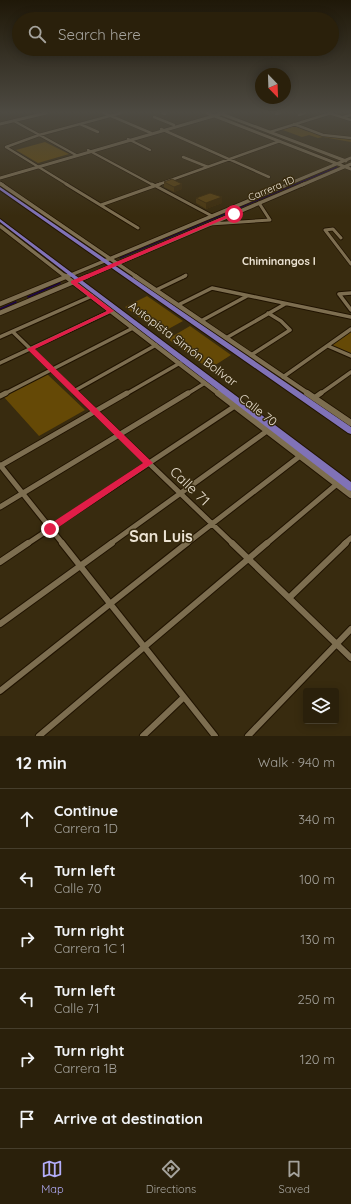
<!DOCTYPE html>
<meta charset="utf-8">
<style>
body{margin:0;font-family:Quicksand,sans-serif;background:#322814;color:#f1f3f6}
.controls{position:absolute;right:12px;bottom:12px;display:grid;overflow:hidden;border-radius:4px;box-shadow:0 2px 10px #0003}
.controls button{width:36px;height:36px;display:grid;place-items:center;padding:0;border:0;border-bottom:1px solid #463e2c;background:#2a200b;color:#f1f3f6;font:20px sans-serif}
.compass{position:absolute;left:255px;top:68px;width:36px;height:36px;border-radius:50%;background:#2a200b;box-shadow:0 2px 10px #0003;rotate:157deg}
.stop{position:absolute;width:12px;height:12px;margin:-9px;border:3px solid #e11d48;border-radius:50%;background:#fff}
.stop.end{background:#e11d48;border-color:#fff;box-shadow:0 1px 4px #0008}
.list{margin:0;padding:0;list-style:none}
h2{display:flex;justify-content:space-between;align-items:center;height:52px;margin:0;padding:0 16px;font-size:17px}
h2 small{font-size:13px;font-weight:400;color:#a5a39d}
.list li{display:grid;grid-template-columns:26px 1fr auto;gap:12px;align-items:center;box-sizing:border-box;height:60px;padding:0 16px;border-top:1px solid #463e2c}
.list b{display:block;font-size:15px;white-space:nowrap}
.list p{margin:0;font-size:13px;white-space:nowrap;color:#a5a39d}
.list em{font-size:13px;font-style:normal;color:#a5a39d}
.icon{flex:none;width:22px;height:22px;fill:none;stroke:currentColor;stroke-width:2;stroke-linecap:round;stroke-linejoin:round}
.map{position:relative;flex:none;width:351px;height:736px;overflow:hidden}
.search{position:absolute;background:#2a200b;box-shadow:0 2px 10px #0003;left:12px;right:12px;top:12px;height:44px;display:flex;align-items:center;gap:10px;box-sizing:border-box;padding:0 14px;border-radius:22px;color:#a5a39d;font-size:15px}
.sheet{height:412px;background:#2a200b}
nav{display:flex;justify-content:space-around;align-items:center;box-sizing:border-box;height:56px;border-top:1px solid #463e2c;background:#2a200b;font-size:11px;color:#a5a39d}
nav a{display:grid;justify-items:center;gap:2px}
nav .on{color:#b3adf9}
.map>svg:first-child{display:block}
</style>
<div class="map">
<svg width="351" height="736" viewBox="0 0 351 736">
<rect width="100%" height="100%" fill="#382b0f"/>
<path fill="#654906" d="M292,125L306,131L351,138V142L323,137L318,138L309,135L302,137L280,129Z
M45,142L69,154L38,163L16,150Z
M147,296L183,321L161,333L125,307Z
M190,326L231,355L209,369L168,339Z
M351,329V356L328,346Z
M46,373L85,410L39,436L3,396Z"/>
<g fill="none" stroke-linecap="round" stroke-linejoin="round">
<path stroke="#1a0347" stroke-width="1" d="M31,115L41,113
M120,258L337,167"/>
<path stroke="#1a0347" stroke-width="1.5" d="M28,297L60,283
M0,309L16,302"/>
<defs>
<path id="minor-far4" d="M104,113L151,133
M162,113L165,114
M329,113L351,120
M276,114L280,113
M299,115L305,113
M154,117L174,125
M343,117L351,115
M14,121L76,155
M80,124L98,132
M294,124L323,135L351,138
M161,129L269,177
M270,132L331,113
M128,139L150,150
M6,147L68,185
M6,147L39,135L121,113
M88,150L153,185
M183,157L208,167
M157,185L280,141"/>
<path id="minor-far3" d="M66,184L138,228
M152,184L212,216
M101,205L160,184
M210,224L270,220L259,203
M325,230L351,264
M325,230L333,229L341,238
M183,277L186,275"/>
<path id="minor-far2" d="M156,290L185,276
M339,294L351,310
M339,294L351,293
M178,305L212,288L351,317
M201,321L247,296
M13,332L77,394
M0,337L92,296
M226,338L285,304
M328,346L351,356
M251,355L290,330L281,321L268,313
M0,363L111,311
M283,377L351,329
M74,391L156,345
M4,394L133,328
M126,394L180,363
M187,394L205,383
M320,394L351,372"/>
<path id="minor-far1" d="M76,393L233,544
M0,396L6,393
M314,398L321,393
M0,465L63,544
M0,466L127,393
M0,507L188,393
M27,544L235,406
M110,544L267,431
M186,544L300,456
M266,544L337,484
M344,544L351,538"/>
<path id="minor" d="M62,543L215,736
M232,543L351,658
M0,562L28,543
M289,598L346,543
M0,624L112,543
M0,691L187,543
M39,736L267,543
M143,736L184,697
M248,736L351,629"/>
<path id="tertiary-far3" d="M207,113L351,169
M219,113L346,161
M0,124L46,113
M0,178L224,113
M0,183L3,185
M286,185L351,158
M302,185L351,164"/>
<path id="tertiary-far2" d="M1,184L137,277
M0,226L66,277
M66,277L289,184
M86,277L304,184"/>
<path id="tertiary-far1" d="M65,276L219,394
M135,276L309,394
M0,304L68,276
M0,313L88,276"/>
<path id="tertiary" d="M218,393L351,495
M307,393L351,423"/>
<path id="trunk" d="M0,187L351,427V434L348,433L0,190Z
M0,219L351,482V491L348,490L0,222Z"/>
</defs>
<use href="#minor-far4" stroke="#201300" stroke-width="3.5"/>
<use href="#minor-far3" stroke="#201300" stroke-width="4.5"/>
<use href="#minor-far2" stroke="#201300" stroke-width="5.5"/>
<use href="#minor-far1" stroke="#201300" stroke-width="7"/>
<use href="#minor" stroke="#201300" stroke-width="8"/>
<use href="#tertiary-far3" stroke="#201300" stroke-width="4"/>
<use href="#tertiary-far2" stroke="#201300" stroke-width="5"/>
<use href="#tertiary-far1" stroke="#201300" stroke-width="6"/>
<use href="#tertiary" stroke="#201300" stroke-width="8"/>
<use href="#trunk" stroke="#201300" stroke-width="2"/>
<use href="#minor-far4" stroke="#7d6e50" stroke-width="2.5"/>
<use href="#minor-far3" stroke="#7d6e50" stroke-width="3"/>
<use href="#minor-far2" stroke="#7d6e50" stroke-width="3.5"/>
<use href="#minor-far1" stroke="#7d6e50" stroke-width="5"/>
<use href="#minor" stroke="#7d6e50" stroke-width="6"/>
<use href="#tertiary-far3" stroke="#7d6e50" stroke-width="3"/>
<use href="#tertiary-far2" stroke="#7d6e50" stroke-width="3.5"/>
<use href="#tertiary-far1" stroke="#7d6e50" stroke-width="4.5"/>
<use href="#tertiary" stroke="#7d6e50" stroke-width="6"/>
<use href="#trunk" fill="#8072b7" fill-rule="evenodd"/>
</g>
<path fill="#4c3912" d="M164,182L182,189L174,192L164,187Z
M196,198L222,203L206,209L196,203Z"/>
<path fill="#3e2e0f" d="M182,184V189L174,192V187Z
M222,197V203L206,209V203Z"/>
<path fill="#584215" stroke="#3e2e0f" d="M172,179L182,184L174,187L164,182Z
M210,193L222,197L206,203L196,198Z"/>
<linearGradient id="sky" x2="0" y2="1"><stop stop-color="#1f1808"/><stop offset="0.52" stop-color="#4d4a42"/><stop offset="1" stop-color="#4d4a42" stop-opacity="0"/></linearGradient>
<rect width="351" height="216" fill="url(#sky)"/>
<path fill="#e11d48" d="M232,213L236,214L77,283L114,311L35,349L153,463L53,531H47L46,529L47,526L143,463L27,349L107,311L71,283V281Z"/>
<g text-anchor="middle" stroke-width="3" stroke-linejoin="round" paint-order="stroke">
<g font-size="10" fill="#ece3d3" stroke="#382b0f">
<text transform="translate(271 188) rotate(-23)" y="4">Carrera 1D</text>
</g>
<g font-size="11" font-weight="bold" fill="#ece3d3" stroke="#382b0f">
<text x="279" y="265">Chiminangos I</text>
</g>
<g font-size="12" fill="#ece3d3" stroke="#382b0f">
<text transform="translate(183 344) rotate(37)" y="4">Autopista Simón Bolívar</text>
<text transform="translate(258 410) rotate(38)" y="4">Calle 70</text>
</g>
<g font-size="14" fill="#ece3d3" stroke="#382b0f">
<text transform="translate(190 486) rotate(44)" y="5">Calle 71</text>
</g>
<g font-size="16" font-weight="bold" fill="#ece3d3" stroke="#382b0f">
<text x="161" y="542">San Luis</text>
</g>
</g>
</svg>
<div class="controls">
<button><svg class="icon" aria-label="layers" viewBox="0 0 24 24"><path d="M12 4l9 5-9 5-9-5zM3 14l9 5 9-5"/></svg></button>
</div>
<svg class="compass" viewBox="-18 -18 36 36"><path d="M0-13l5 13h-10z" fill="#e53935"/><path d="M0 13l5-13h-10z" fill="#a5a39d"/></svg>
<div class="stop" style="left:234px;top:214px"></div>
<div class="stop end" style="left:50px;top:529px"></div>
<div class="search"><svg class="icon" aria-label="search" viewBox="0 0 24 24"><circle cx="10" cy="10" r="6"/><path d="M15 15l6 6"/></svg>Search here</div>
</div>
<section class="sheet">
<h2>12 min<small>Walk · 940 m</small></h2>
<ul class="list">
<li><svg class="icon" aria-label="ahead" viewBox="0 0 24 24"><path d="M12 20V5M6 11l6-6 6 6"/></svg><div><b>Continue</b><p>Carrera 1D</p></div><em>340 m</em></li>
<li><svg class="icon" aria-label="left" viewBox="0 0 24 24"><path d="M17 20v-9H6M10 6l-5 5 5 5"/></svg><div><b>Turn left</b><p>Calle 70</p></div><em>100 m</em></li>
<li><svg class="icon" aria-label="right" viewBox="0 0 24 24"><path d="M7 20v-9h11M14 6l5 5-5 5"/></svg><div><b>Turn right</b><p>Carrera 1C 1</p></div><em>130 m</em></li>
<li><svg class="icon" aria-label="left" viewBox="0 0 24 24"><path d="M17 20v-9H6M10 6l-5 5 5 5"/></svg><div><b>Turn left</b><p>Calle 71</p></div><em>250 m</em></li>
<li><svg class="icon" aria-label="right" viewBox="0 0 24 24"><path d="M7 20v-9h11M14 6l5 5-5 5"/></svg><div><b>Turn right</b><p>Carrera 1B</p></div><em>120 m</em></li>
<li><svg class="icon" aria-label="arrive" viewBox="0 0 24 24"><path d="M6 21V4h12l-3 4 3 4H6"/></svg><div><b>Arrive at destination</b></div></li>
</ul>
</section>
<nav>
<a class="on"><svg class="icon" aria-label="map" viewBox="0 0 24 24"><path d="M3 6l6-2 6 2 6-2v14l-6 2-6-2-6 2zM9 4v14M15 6v14"/></svg>Map</a>
<a><svg class="icon" aria-label="directions" viewBox="0 0 24 24"><path d="M12 3l9 9-9 9-9-9zM9 14v-3h6M13 9l2 2-2 2"/></svg>Directions</a>
<a><svg class="icon" aria-label="saved" viewBox="0 0 24 24"><path d="M7 4h10v16l-5-4-5 4z"/></svg>Saved</a>
</nav>
